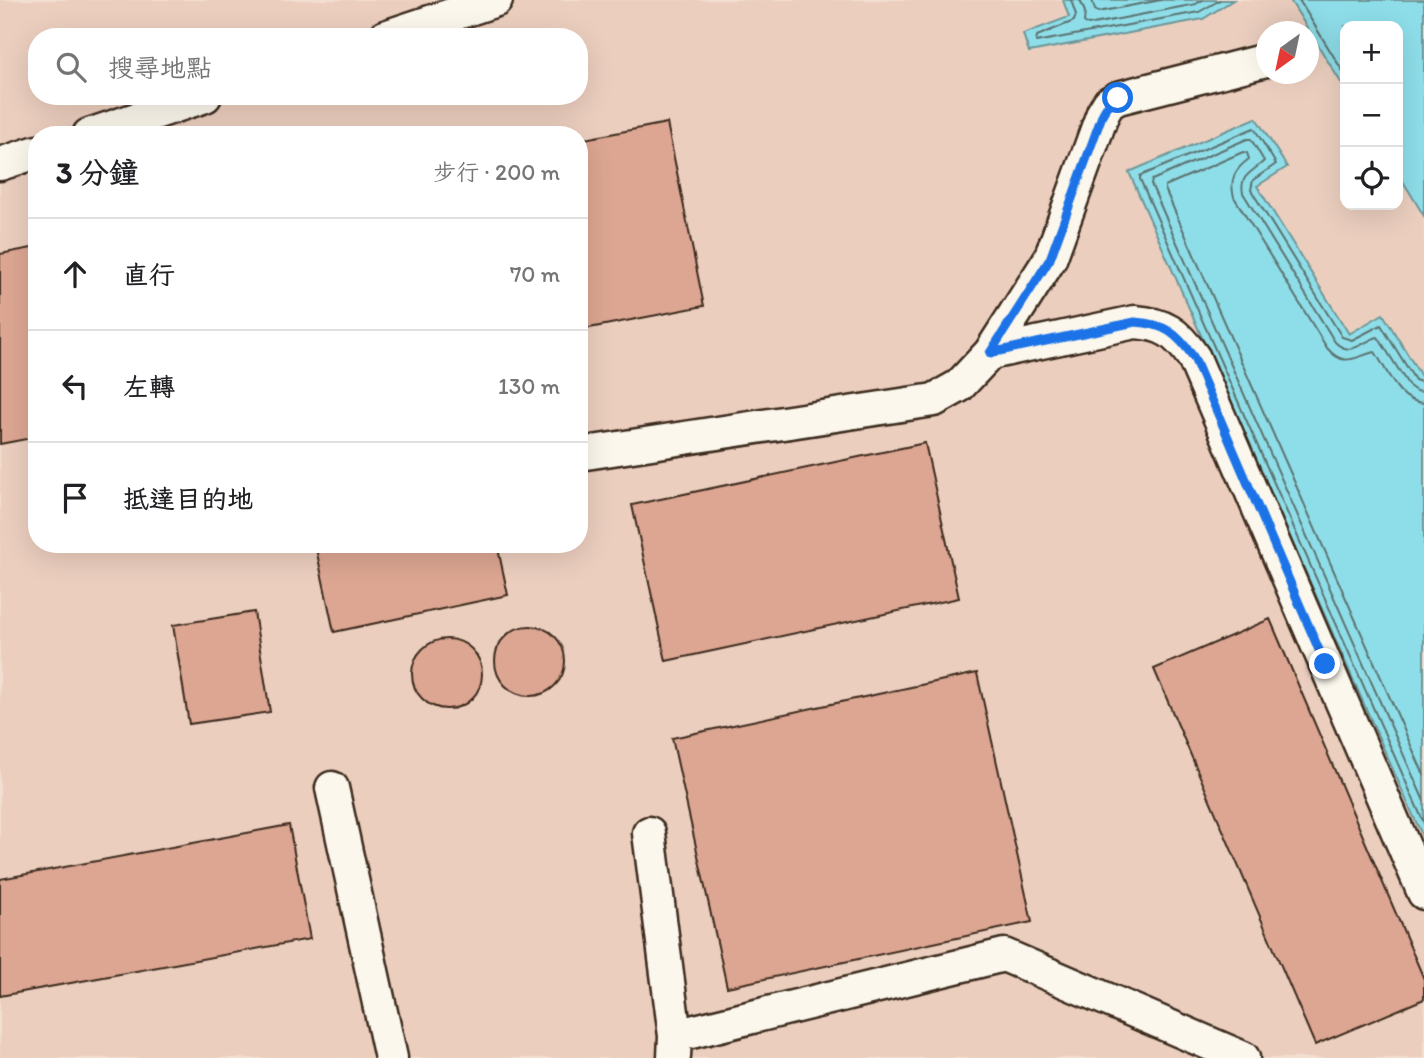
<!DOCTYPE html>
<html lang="zh-TW">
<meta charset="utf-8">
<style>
body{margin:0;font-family:Itim,"LXGW WenKai TC",sans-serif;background:#f2f2f2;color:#202124}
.controls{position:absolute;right:21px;top:21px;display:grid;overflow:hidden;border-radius:14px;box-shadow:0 7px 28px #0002}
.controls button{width:63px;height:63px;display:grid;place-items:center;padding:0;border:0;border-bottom:2px solid #e0e0e0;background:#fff;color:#202124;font:35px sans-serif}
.compass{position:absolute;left:1256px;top:21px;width:63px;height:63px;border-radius:50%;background:#fff;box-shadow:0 7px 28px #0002;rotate:213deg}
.stop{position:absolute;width:21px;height:21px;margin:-16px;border:5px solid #1a73e8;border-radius:50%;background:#fff}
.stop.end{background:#1a73e8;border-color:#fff;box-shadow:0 2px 7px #0008}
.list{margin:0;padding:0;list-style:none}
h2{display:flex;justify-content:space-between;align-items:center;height:91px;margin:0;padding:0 28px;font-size:30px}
h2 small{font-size:23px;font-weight:400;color:#757577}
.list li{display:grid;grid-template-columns:46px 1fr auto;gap:21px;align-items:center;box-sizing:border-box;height:112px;padding:0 28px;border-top:2px solid #e0e0e0}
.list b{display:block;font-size:26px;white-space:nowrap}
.list em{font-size:23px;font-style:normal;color:#757577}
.icon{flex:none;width:38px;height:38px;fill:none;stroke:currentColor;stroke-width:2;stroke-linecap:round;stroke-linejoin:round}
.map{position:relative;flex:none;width:1424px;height:1058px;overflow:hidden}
.search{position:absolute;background:#fff;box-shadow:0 7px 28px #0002;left:28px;top:28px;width:560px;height:77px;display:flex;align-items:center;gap:18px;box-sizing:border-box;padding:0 24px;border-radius:28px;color:#757577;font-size:26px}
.panel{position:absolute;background:#fff;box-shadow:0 7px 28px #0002;left:28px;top:126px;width:560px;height:427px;border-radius:28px}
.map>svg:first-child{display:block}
</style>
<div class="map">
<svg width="1424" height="1058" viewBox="0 0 1424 1058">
<rect width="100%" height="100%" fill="#f2dfd1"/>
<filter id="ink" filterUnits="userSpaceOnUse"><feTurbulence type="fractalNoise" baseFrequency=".0143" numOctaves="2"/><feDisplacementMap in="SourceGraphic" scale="14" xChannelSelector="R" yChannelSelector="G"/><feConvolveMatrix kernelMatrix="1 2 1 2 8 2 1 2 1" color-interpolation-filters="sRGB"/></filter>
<g filter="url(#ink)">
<path fill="#ebcebe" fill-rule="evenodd" d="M0,0H1063L1070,17L1203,19L1233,0H1290L1345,89V205H1398V173L1424,216V381L1383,314L1349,334L1257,186L1129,173L1424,840V1058H0ZM1266,32H1308V74H1266ZM37,37H579V96H37ZM37,135H579V544H37Z"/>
<path fill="#8edee9" stroke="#6d9698" stroke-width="2" d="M1063,0H1233L1203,19L1029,52L1023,34L1069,17Z
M1290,0H1424V216L1398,173V26H1345V89Z
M1256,118L1287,167L1257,186L1349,334L1383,314L1424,381V840L1129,172Z"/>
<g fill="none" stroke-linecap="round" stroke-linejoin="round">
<path stroke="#5c726f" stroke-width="2" d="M1071,0L1076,15L1074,21L1037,36L1036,42L1199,12L1220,0
M1080,0L1085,12L1084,22L1088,25L1196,4L1203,0
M1092,0L1095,10L1098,12L1161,0
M1299,0L1345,75
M1424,383L1415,380L1381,325L1352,340L1342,337L1251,190L1253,180L1276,164L1254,128L1140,176V179L1424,823
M1424,392L1416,391L1409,386L1378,337C1362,341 1351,358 1335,342L1243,193C1239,175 1253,172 1264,161L1251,139H1247L1152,180L1151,184L1424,801
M1424,403C1397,402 1388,371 1375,352C1355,356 1345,369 1327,348L1234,197C1229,180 1235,169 1249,159L1247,153L1243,152L1165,186V189L1424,775"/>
</g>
<path fill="#dca692" stroke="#3b2a1e" stroke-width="2" d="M667,123L704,306L579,330V140Z
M37,247V437L0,444V254Z
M925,443L959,598L666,661L632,505Z
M315,544H497L508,595L334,632Z
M254,612L270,712L189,724L173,625Z
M1270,619L1424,979V999L1315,1045L1154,669Z
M495 661a35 35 0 1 1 70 0a35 35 0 1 1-70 0Z
M412 674a35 35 0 1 1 70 0a35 35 0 1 1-70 0Z
M977,673L1032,922L727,987L672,738Z
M289,825L310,939L0,996V879Z"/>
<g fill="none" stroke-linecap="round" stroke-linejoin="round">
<defs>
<path id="minor" d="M385,37L496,0
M89,135L205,96
M0,164L37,152
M990,353L1135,322C1165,324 1177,333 1194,358L1424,893
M586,453L934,400L959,386L990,353L1050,259L1103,113L1109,103L1118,98L1266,60
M332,788L391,1058
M649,833L675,1036L674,1057
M675,1036L1004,955L1243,1058"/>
</defs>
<use href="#minor" stroke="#3b2a1e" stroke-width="37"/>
<use href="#minor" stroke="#fbf7ec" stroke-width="32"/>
</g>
</g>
<g fill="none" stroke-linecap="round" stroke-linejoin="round" filter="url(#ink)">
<path stroke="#1a73e8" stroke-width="9" d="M1118,98L1109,103L1103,113L1050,259L990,353L1135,322C1165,324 1177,333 1194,358L1325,664"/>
</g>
</svg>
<div class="controls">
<button>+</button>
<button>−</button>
<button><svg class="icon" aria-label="locate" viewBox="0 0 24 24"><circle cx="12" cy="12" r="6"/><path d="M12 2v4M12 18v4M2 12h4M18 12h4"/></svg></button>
</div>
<svg class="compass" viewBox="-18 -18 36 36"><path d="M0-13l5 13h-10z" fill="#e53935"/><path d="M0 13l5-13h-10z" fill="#757577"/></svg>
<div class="stop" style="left:1118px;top:98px"></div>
<div class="stop end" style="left:1325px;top:664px"></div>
<div class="search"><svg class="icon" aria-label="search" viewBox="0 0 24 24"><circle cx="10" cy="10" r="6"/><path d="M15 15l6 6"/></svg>搜尋地點</div>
<section class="panel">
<h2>3 分鐘<small>步行 · 200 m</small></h2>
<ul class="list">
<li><svg class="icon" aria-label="ahead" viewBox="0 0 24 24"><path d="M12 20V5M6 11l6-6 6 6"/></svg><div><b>直行</b></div><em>70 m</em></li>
<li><svg class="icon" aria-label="left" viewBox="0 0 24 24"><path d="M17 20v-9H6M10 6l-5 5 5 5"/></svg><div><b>左轉</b></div><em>130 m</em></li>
<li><svg class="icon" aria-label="arrive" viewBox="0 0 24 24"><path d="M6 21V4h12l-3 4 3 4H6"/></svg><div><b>抵達目的地</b></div></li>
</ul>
</section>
</div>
